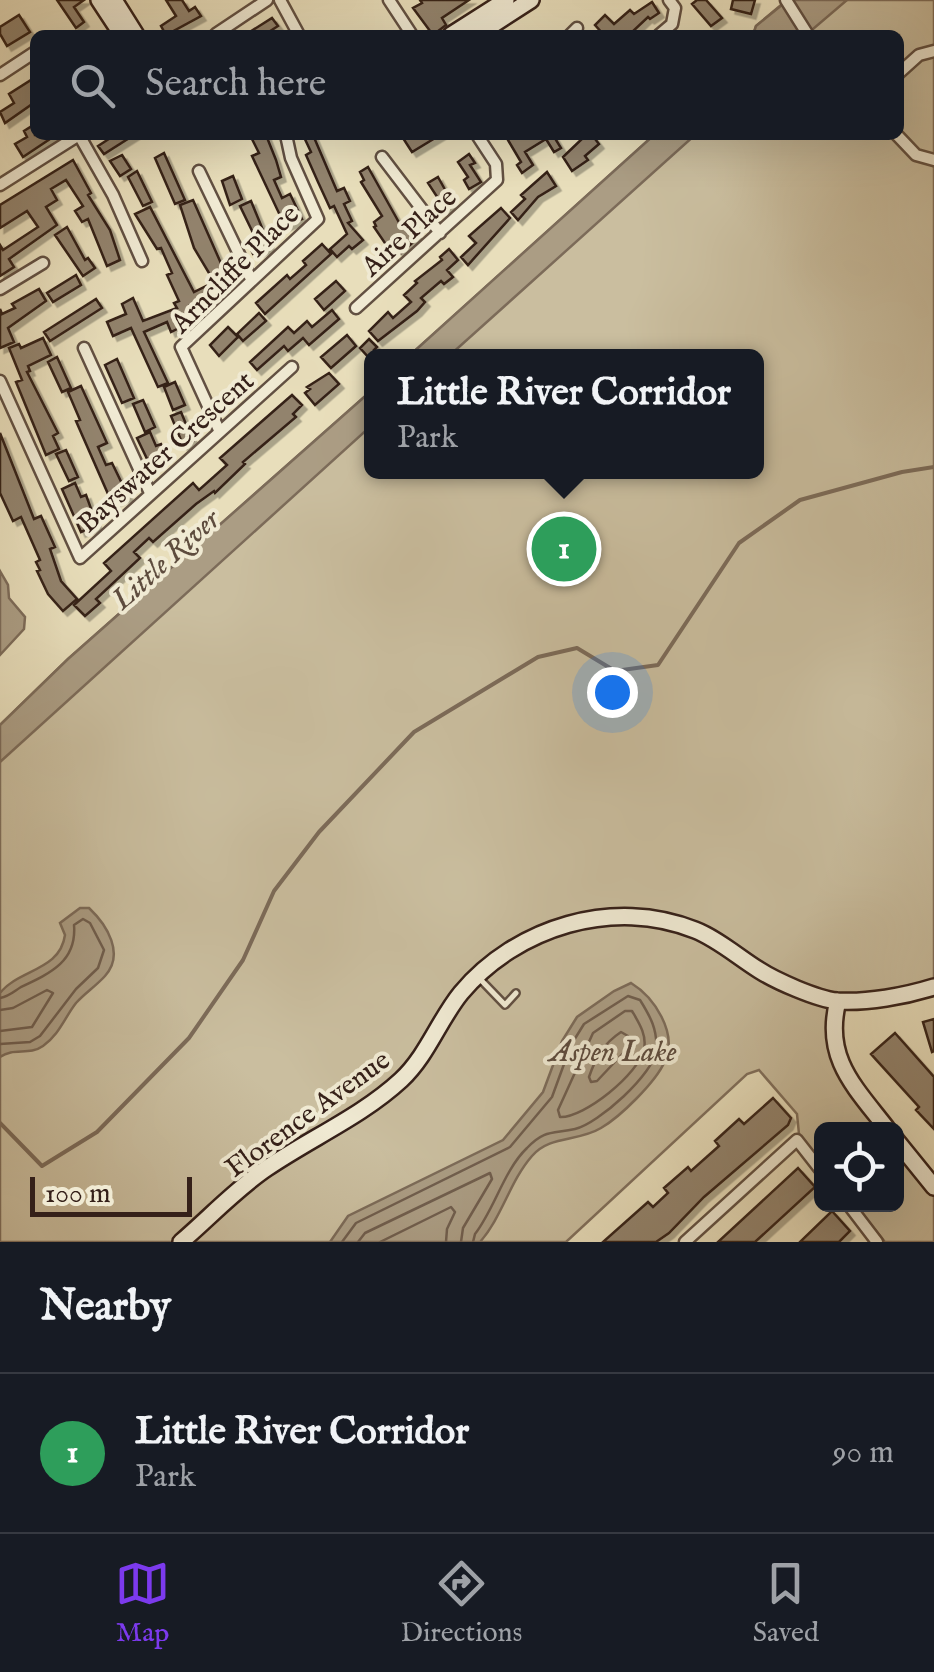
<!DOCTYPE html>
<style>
body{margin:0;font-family:"IM FELL English",serif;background:#242831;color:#f1f3f6}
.controls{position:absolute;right:30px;bottom:30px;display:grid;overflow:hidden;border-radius:15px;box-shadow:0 10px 40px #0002}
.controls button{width:90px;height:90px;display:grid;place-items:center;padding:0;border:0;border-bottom:2px solid #363941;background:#171b24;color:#f1f3f6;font:50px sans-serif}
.scale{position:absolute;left:30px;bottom:25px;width:162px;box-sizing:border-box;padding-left:10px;border:5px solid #352019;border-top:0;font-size:28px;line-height:35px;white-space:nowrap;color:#352019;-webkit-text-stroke:8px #f0ead3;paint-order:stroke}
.you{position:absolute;left:612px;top:692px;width:35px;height:35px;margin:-25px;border:8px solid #fff;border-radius:50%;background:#1a73e8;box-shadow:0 0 0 15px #1a73e833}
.badge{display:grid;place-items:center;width:65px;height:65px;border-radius:50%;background:#7c3aed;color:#fff;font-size:32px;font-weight:700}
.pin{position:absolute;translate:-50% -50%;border:5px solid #fff;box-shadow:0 2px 10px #0006}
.popup{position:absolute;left:364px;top:349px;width:400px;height:130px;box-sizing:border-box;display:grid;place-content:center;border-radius:15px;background:#171b24;filter:drop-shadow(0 2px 8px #0005);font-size:32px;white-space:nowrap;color:#9ea1a6}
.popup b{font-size:38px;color:#f1f3f6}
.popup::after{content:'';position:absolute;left:50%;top:100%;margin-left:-20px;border:20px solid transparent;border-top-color:#171b24}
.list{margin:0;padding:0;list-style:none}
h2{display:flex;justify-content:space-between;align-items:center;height:130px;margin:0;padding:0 40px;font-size:42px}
h2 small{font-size:32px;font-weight:400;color:#9ea1a6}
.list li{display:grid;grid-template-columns:65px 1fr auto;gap:30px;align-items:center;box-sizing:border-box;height:160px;padding:0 40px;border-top:2px solid #363941}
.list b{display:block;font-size:38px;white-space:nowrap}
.list p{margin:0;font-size:32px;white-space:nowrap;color:#9ea1a6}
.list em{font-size:32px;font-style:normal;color:#9ea1a6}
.icon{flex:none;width:55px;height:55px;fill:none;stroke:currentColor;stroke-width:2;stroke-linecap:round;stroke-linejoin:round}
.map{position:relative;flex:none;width:934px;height:1242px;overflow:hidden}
.search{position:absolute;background:#171b24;box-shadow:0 10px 40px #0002;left:30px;right:30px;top:30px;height:110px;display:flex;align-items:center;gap:25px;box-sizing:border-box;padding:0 35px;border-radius:15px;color:#9ea1a6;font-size:38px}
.sheet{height:290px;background:#171b24}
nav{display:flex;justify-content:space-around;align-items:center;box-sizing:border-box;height:140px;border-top:2px solid #363941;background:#171b24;font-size:28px;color:#9ea1a6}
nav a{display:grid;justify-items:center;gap:5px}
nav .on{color:#7c3aed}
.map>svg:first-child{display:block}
</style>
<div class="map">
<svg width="934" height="1242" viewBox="0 0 934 1242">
<defs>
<filter id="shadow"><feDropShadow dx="4.5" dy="4.5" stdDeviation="0" flood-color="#0004"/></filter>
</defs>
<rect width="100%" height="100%" fill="#e8debb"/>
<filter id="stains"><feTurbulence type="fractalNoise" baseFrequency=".002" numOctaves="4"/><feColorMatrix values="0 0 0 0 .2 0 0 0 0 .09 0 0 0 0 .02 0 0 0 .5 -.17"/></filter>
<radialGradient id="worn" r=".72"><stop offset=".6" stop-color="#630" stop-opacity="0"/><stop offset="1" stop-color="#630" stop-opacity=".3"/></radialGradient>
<path fill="#cabe9f" stroke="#806f5c" stroke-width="2.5" d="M787,0H934V987L838,1001L845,1075L888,1129L822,1130L821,1162L799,1134L797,1114L759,1070L747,1074L566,1242H0V725L68,659L371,391L372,472H756V356H409L654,135H899V35H753L756,26Z
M897,1140L934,1187V1242H885L855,1205L896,1204Z"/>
<path fill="#ab9d84" stroke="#7c6b59" stroke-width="2.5" d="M788,0H847L806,35H753L756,26Z
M654,135H695L449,356H409Z
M371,391V426L0,762V725L68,659Z
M0,571L8,585L9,598L25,617L24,629L0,655Z
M80,908H89C107,925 125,954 105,976C96,986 85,993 76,1003C65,1017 59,1035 43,1046C29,1056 14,1047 0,1057V993C19,969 60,971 65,935L60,923Z
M631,983C654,997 678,1033 665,1061C656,1082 620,1117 601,1128C578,1142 550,1135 532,1156C510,1181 502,1217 480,1242H330L348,1216L503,1140L543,1092L562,1041L577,1017L614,991Z"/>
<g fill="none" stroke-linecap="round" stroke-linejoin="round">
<path stroke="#705e4e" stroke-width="2.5" d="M0,998C10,996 13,992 21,987C51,973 77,961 74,925L83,919L90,923L104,950L98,968L76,989L40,1036L30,1042L0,1044
M0,1010L13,1008L47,990L53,993L32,1027L0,1031
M625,1011H632C639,1023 647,1035 644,1049C639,1074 584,1118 560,1117L558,1110L593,1033Z
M621,1032L628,1036V1048L597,1081L591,1082L589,1077C596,1057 603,1044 621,1032Z
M342,1242L356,1223L510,1147L552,1097L571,1045L584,1024L628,996L640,1000C650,1016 658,1030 656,1050C655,1073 598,1124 575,1129C553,1134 545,1129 527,1148C504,1170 495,1208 475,1234L473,1242
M358,1242L365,1233L490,1173L492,1179L463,1228L461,1242
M380,1242L451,1207L455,1212L447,1229L446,1242"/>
<path stroke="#7c6b59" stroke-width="4" d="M0,1123L42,1166L97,1132L189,1038L243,960L274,891L319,832L414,732L538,657L577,648L615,671L658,665L739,543L800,500L902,472L934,467"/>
</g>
<path fill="#92836d" stroke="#352019" stroke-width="2.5" filter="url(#shadow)" d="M57,0H84L74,7L84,22L76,28Z
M166,0H182L189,11L195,7L201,16L166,35L161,26L176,16Z
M420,0H469L442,18L446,25L433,35L413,8L422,3Z
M697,0H706L722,18L711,26L692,4Z
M733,0H755L751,14L731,9Z
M652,2L659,13L650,19L648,17L629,35H604L595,25L605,15L614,24L630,10L634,14Z
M19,15L30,32L7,46L0,34V27Z
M272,18L278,26L264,35H245Z
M31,80L35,85V102L5,123L0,112L14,103L9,94Z
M35,124V135H56L23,157L15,144L27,137L24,131Z
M115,135H134L104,154L98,146Z
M260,135H266L276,160L281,177L274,180L282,198L290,194L302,219L285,226L252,156L259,153L252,139Z
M303,135H313L337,191L344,188L350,201L344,204L352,221L348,223L363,240L352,249L349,246L337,257L330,249L347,234L334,206L330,208L318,182L306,155L311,152Z
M401,135H440L412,152Z
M505,135H553L561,148L554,152L546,139L525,152L533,165L522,173L517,165L521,162Z
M586,135H592L599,144L585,156L588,160L572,171L563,157Z
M164,153L185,200L175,204L155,158Z
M469,154L475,163L470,165L481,182L469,189L464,180L468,177L458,162Z
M122,155L131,169L120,176L110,161Z
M73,160L91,193L88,195L110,230L120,260L107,266L88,219L82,222L75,211L83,206L66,180L51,189L57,200L46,207L57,225L9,259L14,267L0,276V245L3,250L38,227L27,211L0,228V205Z
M368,167L401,226L405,222L419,237L401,253L393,246L389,249L374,227L376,226L374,222L382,216L361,182L364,180L360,172Z
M137,171L152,202L143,206L128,177Z
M547,172L556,186L538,197L518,220L511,212L525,199L521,195Z
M233,176L242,199L230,205L222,181Z
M438,177L453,204L445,209L428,183Z
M193,200L231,286L190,305L195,316L179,322L181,327L171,332L167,322L144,332L168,383L158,387L131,328L113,336L107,322L126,314L122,304L133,298L143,321L177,308L174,303L179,301L167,275L172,273L161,248L157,249L135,214L150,207L194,292L210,284L208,279L212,278L194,248L180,205Z
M251,201L270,247L253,254L248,243L256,239L240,206Z
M501,208L510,218L468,265L461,257L476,243L469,236Z
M67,227L85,260L88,258L95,268L83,276L55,235Z
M322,244L331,254L265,314L256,303L287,275L290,279L306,265L303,261Z
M449,249L458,260L447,270L453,277L444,284L441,281L421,298L425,302L417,311L378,341L369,331L388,312L393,318L411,302L404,295L417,283L415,281L442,260L440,257Z
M76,275L81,285L53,302L47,293Z
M336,281L345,291L324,310L315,299Z
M39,289L46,301L8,328L14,342L0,348V309L2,314L15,308L12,304Z
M96,299L102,308L50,341L44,332Z
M332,310L339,319L309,345L303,338L288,351L284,346L257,370L250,362L288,327L294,333L307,321L312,327Z
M259,313L266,321L243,341L237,334Z
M228,327L238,337L219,356L210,345Z
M347,335L356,346L331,368L321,357Z
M43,338L51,355L28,366L30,371L27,372L58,433L53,436L59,449L46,455L16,382L22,380L9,348L19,344L21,348Z
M369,339L377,347L374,350L378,354L371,360L360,348Z
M57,357L71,388L62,392L48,362Z
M117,359L134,398L122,403L105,365Z
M329,373L339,384L315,405L305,393L310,389L307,387Z
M175,382L185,405L173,410L164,387Z
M81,386L107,443L98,447L106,465L112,463L128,496L112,503L76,421L80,420L68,392Z
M292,395L302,405L293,414L296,417L243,462L245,464L215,493L214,491L196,504L153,542L149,538L134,552L140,558L96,599L100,603L85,616L74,605L111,571L104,563L193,483L199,490L227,465L220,458Z
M143,400L155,427L145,432L133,404Z
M181,412L193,441L183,445L171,416Z
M150,432L156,446L161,444L167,457L150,465L137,438Z
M0,433L34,519L41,516L55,547L50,549L61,581L77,599L63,611L48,594L37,571L40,570L36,562L40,560L21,517L13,521L0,493Z
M66,450L78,477L69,481L56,454Z
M75,483L81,497L86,495L97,525L81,532L62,489Z
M934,1019V1051L932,1052L923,1022Z
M895,1033L934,1077V1129L916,1110L919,1107L871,1054Z
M773,1098L791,1118L788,1125L704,1197L669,1233L656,1242H603L648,1202L653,1207L668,1193L664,1188L688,1167L691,1171L719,1146L715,1141L739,1119L744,1124Z
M798,1168L815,1187L755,1242H718Z
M832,1211L850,1231L839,1242H800Z"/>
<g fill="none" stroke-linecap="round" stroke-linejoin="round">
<defs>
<path id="lane" d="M479,978L505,1005L516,993"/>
<path id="street" d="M280,0L299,35
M389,0L412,35
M786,0L808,35
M216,34L267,0
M570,35L577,28
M659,35L672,24L675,8L669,0
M899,73L919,55L934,51
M0,75L35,52
M79,135L113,195L142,261
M897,135L916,155L934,160
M382,157L440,233
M199,171L251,279
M0,185L79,135
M0,289L43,263
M356,308L497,180L496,164L477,135
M84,348L150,493
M0,381L80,558L292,367
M219,430L181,347L318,219L291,158L286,135
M848,1204L877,1242
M685,1242L797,1140L822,1172"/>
<path id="secondary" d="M99,0L122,35
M114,0L136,35
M451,35L506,0
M477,35L531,0
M838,1001C823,1058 855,1087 888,1130
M896,1140L934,1187
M181,1242C209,1218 237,1188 267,1168C311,1138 362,1116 401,1080C427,1056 439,1020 461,993C516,927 614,897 695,930C718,939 738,957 759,970C776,981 817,999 837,1001C867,1003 905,996 934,987"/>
</defs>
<use href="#lane" stroke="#625042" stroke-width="10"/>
<use href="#street" stroke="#625042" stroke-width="15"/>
<use href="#secondary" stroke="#352019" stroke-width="20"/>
<use href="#lane" stroke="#f0ead3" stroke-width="5"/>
<use href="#street" stroke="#f0ead3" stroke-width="10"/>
<use href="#secondary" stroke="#f0ead3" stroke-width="15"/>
</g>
<g text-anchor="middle" stroke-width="8" stroke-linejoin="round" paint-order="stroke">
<g font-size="28" fill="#352019" stroke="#f0ead3">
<text transform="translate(408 231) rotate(-42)" y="10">Aire Place</text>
<text transform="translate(234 268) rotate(-45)" y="10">Arncliffe Place</text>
<text transform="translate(165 451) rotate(-42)" y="10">Bayswater Crescent</text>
<text transform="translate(307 1113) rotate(-36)" y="10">Florence Avenue</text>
</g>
<g font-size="30" font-style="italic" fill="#5e4c3e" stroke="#f0ead3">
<text transform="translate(165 559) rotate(-42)" y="10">Little River</text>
<text x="613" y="1061">Aspen Lake</text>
</g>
</g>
<rect width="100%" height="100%" filter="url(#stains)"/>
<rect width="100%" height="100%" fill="url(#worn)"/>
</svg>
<div class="controls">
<button><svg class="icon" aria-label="locate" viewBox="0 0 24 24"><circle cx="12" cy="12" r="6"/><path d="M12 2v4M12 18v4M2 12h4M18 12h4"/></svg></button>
</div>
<div class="scale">100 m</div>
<div class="you"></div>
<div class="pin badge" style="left:564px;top:549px;background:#2e9e5b">1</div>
<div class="popup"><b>Little River Corridor</b>Park</div>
<div class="search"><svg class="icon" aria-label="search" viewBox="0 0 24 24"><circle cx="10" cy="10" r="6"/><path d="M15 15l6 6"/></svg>Search here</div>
</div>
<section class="sheet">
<h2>Nearby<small></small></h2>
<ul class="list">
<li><span class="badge" style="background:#2e9e5b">1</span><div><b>Little River Corridor</b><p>Park</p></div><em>90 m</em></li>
</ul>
</section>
<nav>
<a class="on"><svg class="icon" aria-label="map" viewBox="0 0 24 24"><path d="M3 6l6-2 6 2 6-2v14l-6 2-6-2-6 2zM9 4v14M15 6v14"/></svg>Map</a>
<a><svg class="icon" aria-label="directions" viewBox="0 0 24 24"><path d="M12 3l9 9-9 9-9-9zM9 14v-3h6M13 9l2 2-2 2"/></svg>Directions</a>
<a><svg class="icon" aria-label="saved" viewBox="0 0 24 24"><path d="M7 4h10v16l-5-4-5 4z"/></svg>Saved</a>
</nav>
